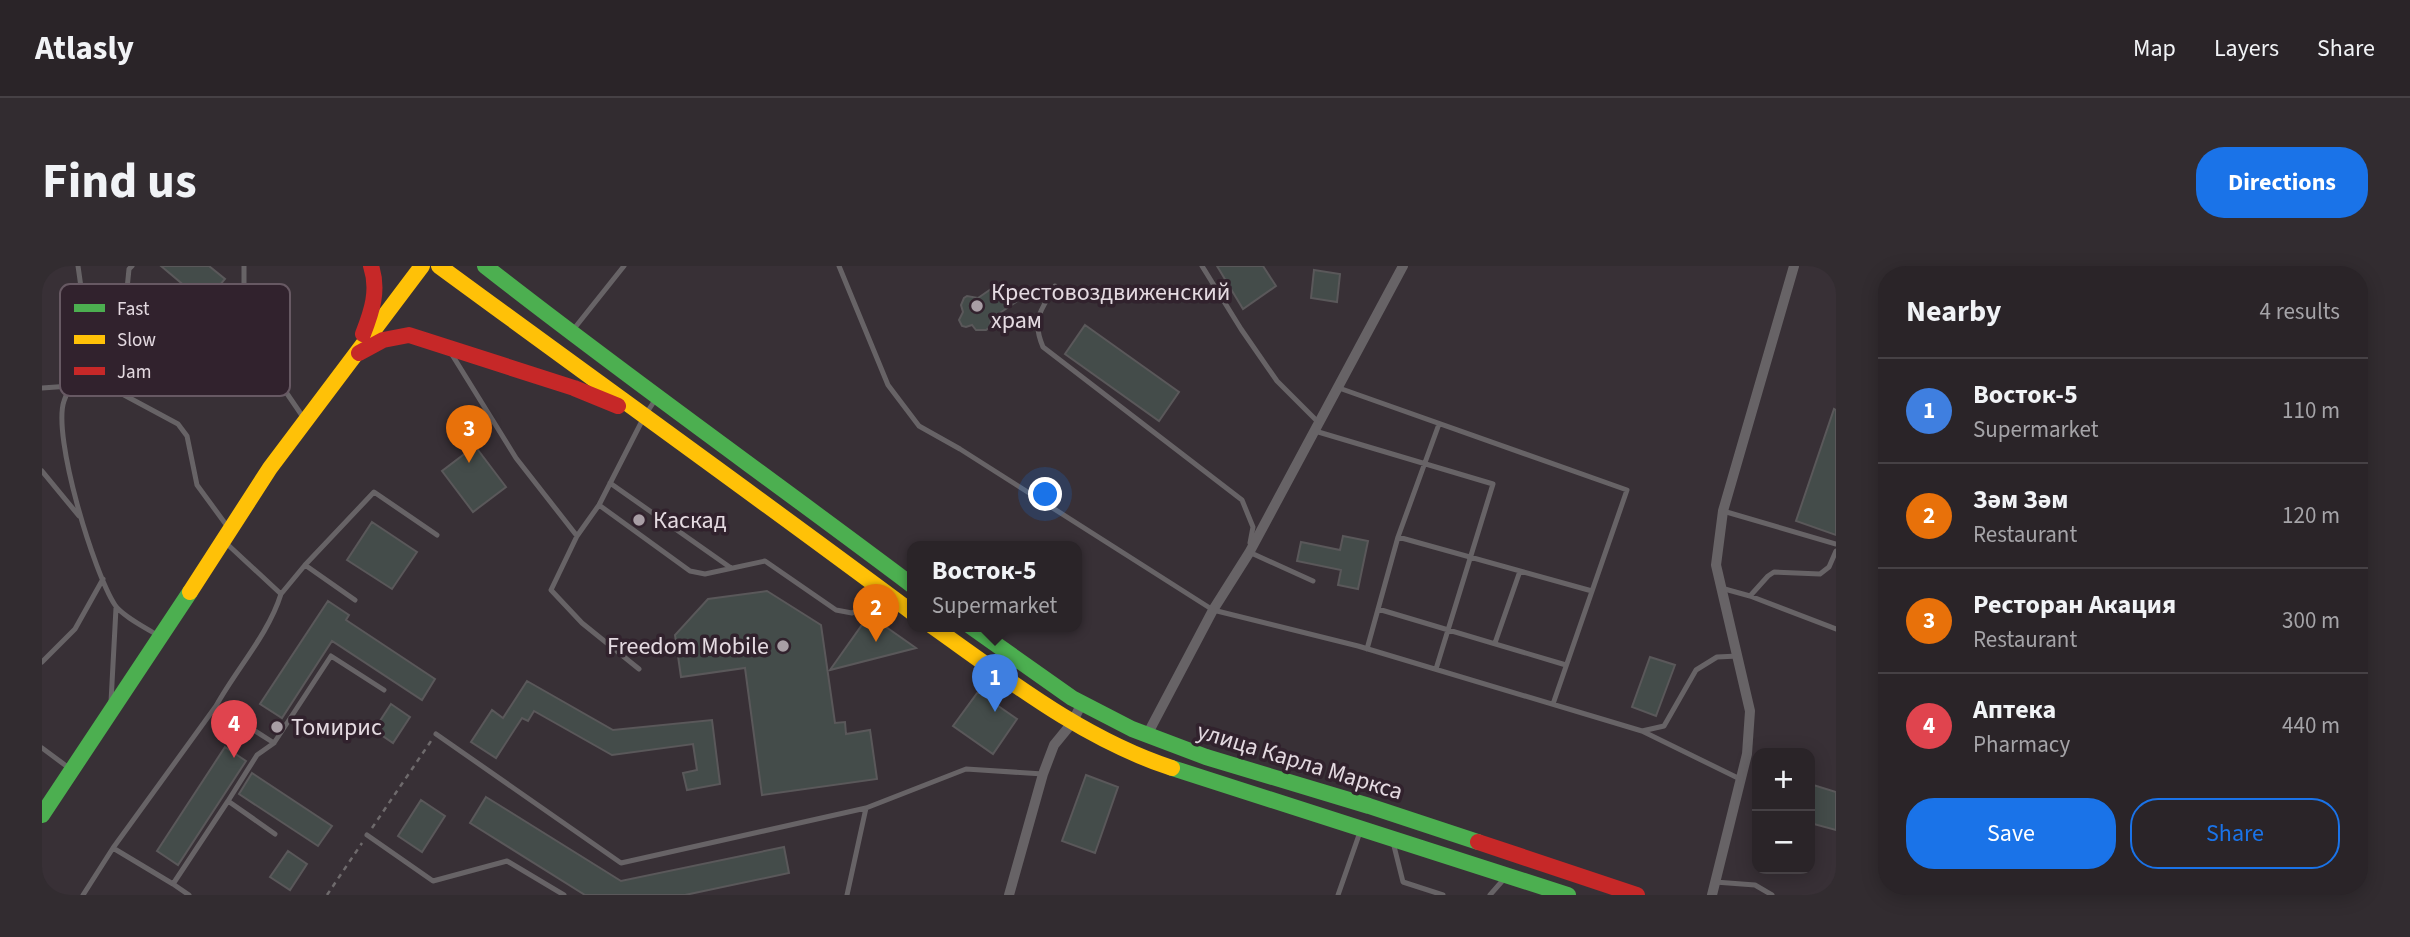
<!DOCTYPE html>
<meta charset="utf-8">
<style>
body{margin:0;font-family:"Source Sans 3",sans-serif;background:#322c30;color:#f1f3f6}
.controls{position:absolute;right:21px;bottom:21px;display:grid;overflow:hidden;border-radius:14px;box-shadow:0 4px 18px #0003}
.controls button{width:63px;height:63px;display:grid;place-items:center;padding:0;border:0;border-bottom:2px solid #464145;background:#2a2428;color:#f1f3f6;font:35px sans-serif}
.you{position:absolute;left:1004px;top:229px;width:24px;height:24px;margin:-18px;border:5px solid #fff;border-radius:50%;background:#1a73e8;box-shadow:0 0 0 10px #1a73e833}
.badge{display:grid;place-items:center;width:46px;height:46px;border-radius:50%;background:#1a73e8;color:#fff;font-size:23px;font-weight:700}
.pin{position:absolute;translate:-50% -58px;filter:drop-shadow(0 2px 4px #0008)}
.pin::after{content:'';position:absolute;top:37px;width:24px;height:21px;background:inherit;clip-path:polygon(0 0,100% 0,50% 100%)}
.popup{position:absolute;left:865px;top:275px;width:175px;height:91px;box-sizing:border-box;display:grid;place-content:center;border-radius:14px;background:#2a2428;filter:drop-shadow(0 2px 5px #0005);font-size:23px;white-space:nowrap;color:#a5a4a8}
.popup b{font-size:26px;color:#f1f3f6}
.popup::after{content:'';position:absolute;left:50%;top:100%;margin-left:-14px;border:14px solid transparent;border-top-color:#2a2428}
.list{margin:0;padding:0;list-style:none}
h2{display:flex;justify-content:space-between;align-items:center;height:91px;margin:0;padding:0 28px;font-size:30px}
h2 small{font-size:23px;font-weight:400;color:#a5a4a8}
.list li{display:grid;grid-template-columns:46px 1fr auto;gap:21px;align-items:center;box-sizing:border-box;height:105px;padding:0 28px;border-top:2px solid #464145}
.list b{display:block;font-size:26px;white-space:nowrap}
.list p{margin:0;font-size:23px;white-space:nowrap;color:#a5a4a8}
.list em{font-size:23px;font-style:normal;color:#a5a4a8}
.actions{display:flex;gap:14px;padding:21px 28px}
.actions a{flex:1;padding:16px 0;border:2px solid #1a73e8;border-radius:28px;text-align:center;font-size:24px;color:#1a73e8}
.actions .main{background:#1a73e8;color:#fff}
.map{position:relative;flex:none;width:1794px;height:629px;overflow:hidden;border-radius:28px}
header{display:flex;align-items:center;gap:42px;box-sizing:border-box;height:98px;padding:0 35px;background:#2a2428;border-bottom:2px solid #464145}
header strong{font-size:33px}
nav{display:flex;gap:38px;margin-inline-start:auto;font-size:24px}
.intro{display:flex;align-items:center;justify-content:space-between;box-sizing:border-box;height:168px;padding:0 42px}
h1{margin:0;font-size:49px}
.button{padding:18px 32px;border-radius:28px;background:#1a73e8;color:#fff;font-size:24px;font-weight:700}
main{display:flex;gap:42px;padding:0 42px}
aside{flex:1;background:#2a2428;border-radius:28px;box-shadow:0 4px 18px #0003}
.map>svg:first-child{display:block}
</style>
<header>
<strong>Atlasly</strong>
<nav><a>Map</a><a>Layers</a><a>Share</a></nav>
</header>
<div class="intro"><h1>Find us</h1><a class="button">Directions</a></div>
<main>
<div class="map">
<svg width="1794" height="629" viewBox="0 0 1794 629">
<rect width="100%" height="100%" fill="#383036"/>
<path fill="#444c4a" stroke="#5a585a" stroke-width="2" d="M119,0H167L183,13L163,37Z
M1175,0H1221L1234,20L1201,43Z
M1272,4L1298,8L1295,36L1269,32Z
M959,16L974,36L949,53L948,61L944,64H934L930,59L924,61L920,60L917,54L921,46L919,39L922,32L925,30L936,32Z
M1043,59L1137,126L1117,155L1023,88Z
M1792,143L1794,144V269L1754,255Z
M433,180L464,221L431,246L400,205Z
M330,256L375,286L350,323L305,294Z
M1301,270L1326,275L1316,323L1296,319L1299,304L1255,295L1259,276L1298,284Z
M725,325L779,359L793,457L803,456L804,468L828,464L835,513L720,529L703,402L639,411L633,369L666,333Z
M286,335L307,349L304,354L393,413L380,434L290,375L240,452L218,438Z
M827,349L874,382L788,404Z
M1608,391L1633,399L1614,450L1590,441Z
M485,415L571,464L670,454L678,518L645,524L641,507L655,504L651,478L570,489L492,445L486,455L480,452L454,492L429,476L450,444L461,452Z
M936,426L975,453L951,488L911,460Z
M349,438L368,451L351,477L332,464Z
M183,481L204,495L136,599L115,585Z
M210,507L290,560L276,580L197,528Z
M1044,509L1076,521L1053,587L1020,575Z
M1768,518L1794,526V564L1768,557Z
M444,531L579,615L742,581L747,607L643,629H543L428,557Z
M379,534L403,550L380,586L356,570Z
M246,585L265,598L248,624L228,611Z"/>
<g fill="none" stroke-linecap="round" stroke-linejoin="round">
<path stroke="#6e6a6c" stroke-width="2.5" stroke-dasharray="5 5" stroke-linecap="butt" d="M330,562L389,475
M285,629L320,577"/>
<path stroke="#676366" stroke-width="5" d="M36,0L51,106C38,114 27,119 22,135C10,170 52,307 73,339C80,350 106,363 117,370
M90,0L87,3L84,33L86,70L100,93L116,97L135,88L196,49
M202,0V26L196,49L205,69L261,151
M797,0L846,119L877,160L918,183L1171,344L1316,380L1600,465L1698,513
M1160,0L1199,63L1235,115L1277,157
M1013,20C999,45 989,52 1001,81L1200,234L1211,261L1208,277
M531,64L582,0
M409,87L474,192L535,270
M51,106L69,122L136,158L145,170L155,219L188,264
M0,122L28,120
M1297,122L1585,224L1511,438
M1273,165L1451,218L1394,403
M0,205L37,250
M568,217L689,302
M557,239L648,305L663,308L723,295L794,344L810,347L844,330
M1681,245L1794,278
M1356,271L1397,158
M184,277L239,328C226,369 195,402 174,440L232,477L289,390L342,424
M1207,286L1271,315
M263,299L313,334
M1679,322L1708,330L1794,363
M239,328L263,299L332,226L395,269
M1708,330L1726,310L1732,306L1778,308L1787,301L1794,285
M1336,343L1524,399
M1453,377L1478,305
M1325,383L1356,271L1550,325
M0,396L33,363L61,313
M597,403L540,357L509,324L535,270L557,239L602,151L613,134
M69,436L74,342
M1600,465L1622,460L1654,404L1675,391L1696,390
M394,468L579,597L824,542L924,503L1001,508
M0,482L27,502
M186,535L215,489L232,477
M325,569L391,615L465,595L522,629
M1351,576L1361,616L1401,629
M71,582L131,618L186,535L233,568
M1673,616L1713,619L1730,629
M131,618L147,629
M41,629L71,582L174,440
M805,629L824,542
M1296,629L1318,566
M1448,629L1462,613"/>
<path stroke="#676366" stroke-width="10" d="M1105,469L1171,344L1207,287L1361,0
M967,629L1001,508L1012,479L1030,457L1040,437
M1670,629L1705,488L1708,445L1674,299L1681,245L1752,0"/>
<path stroke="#4caf50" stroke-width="16" d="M443,0C583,110 729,213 871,320
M928,360L1030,432L1090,463L1164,491L1327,540L1436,576
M1130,502L1526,629
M0,549L148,326"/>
<path stroke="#ffc107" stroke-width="16" d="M397,0C555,116 714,230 871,347
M148,326L228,202L380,0
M890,360C965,413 1041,473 1130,502"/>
<path stroke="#c62828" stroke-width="16" d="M321,68C330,45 337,24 329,0
M317,87L341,74L367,69L532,122L576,140
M1436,576L1595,629"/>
</g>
<g fill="#a89ea5" stroke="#31222d" stroke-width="2.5">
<circle cx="935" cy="40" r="7"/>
<circle cx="597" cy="254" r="7"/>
<circle cx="741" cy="380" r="7"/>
<circle cx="235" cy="461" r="7"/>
</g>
<g text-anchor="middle" stroke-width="7" stroke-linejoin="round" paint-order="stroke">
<g font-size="24" fill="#e4dae1" stroke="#31222d" text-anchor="start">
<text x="949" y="34">Крестовоздвиженский<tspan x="949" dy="28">храм</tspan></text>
<text x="611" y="262">Каскад</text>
<text x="727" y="388" text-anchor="end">Freedom Mobile</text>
<text x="249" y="469">Томирис</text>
</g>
<g font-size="24" fill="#e4dae1" stroke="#31222d">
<text transform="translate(1258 495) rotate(17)" y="8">улица Карла Маркса</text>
</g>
</g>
<rect x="18" y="18" width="230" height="112" rx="10" fill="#31222d" stroke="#675963" stroke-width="2"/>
<rect x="32" y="38" width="31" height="8" fill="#4caf50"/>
<rect x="32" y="69" width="31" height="9" fill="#ffc107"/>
<rect x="32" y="101" width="31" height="8" fill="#c62828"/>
<g font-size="19" fill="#e4dae1">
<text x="75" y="49">Fast</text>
<text x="75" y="80">Slow</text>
<text x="75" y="112">Jam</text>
</g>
</svg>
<div class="controls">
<button>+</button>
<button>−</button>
</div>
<div class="you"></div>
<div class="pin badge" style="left:953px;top:446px;background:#3f7fe0">1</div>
<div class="popup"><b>Восток-5</b>Supermarket</div>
<div class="pin badge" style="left:834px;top:376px;background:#e8710a">2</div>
<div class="pin badge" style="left:427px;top:197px;background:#e8710a">3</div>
<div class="pin badge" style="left:192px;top:492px;background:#e0444e">4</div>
</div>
<aside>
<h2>Nearby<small>4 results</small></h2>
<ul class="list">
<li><span class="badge" style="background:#3f7fe0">1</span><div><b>Восток-5</b><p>Supermarket</p></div><em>110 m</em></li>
<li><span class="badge" style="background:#e8710a">2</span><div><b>Зәм Зәм</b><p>Restaurant</p></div><em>120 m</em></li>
<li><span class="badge" style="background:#e8710a">3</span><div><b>Ресторан Акация</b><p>Restaurant</p></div><em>300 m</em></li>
<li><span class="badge" style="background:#e0444e">4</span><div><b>Аптека</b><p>Pharmacy</p></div><em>440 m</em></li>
</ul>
<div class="actions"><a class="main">Save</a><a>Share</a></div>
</aside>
</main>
